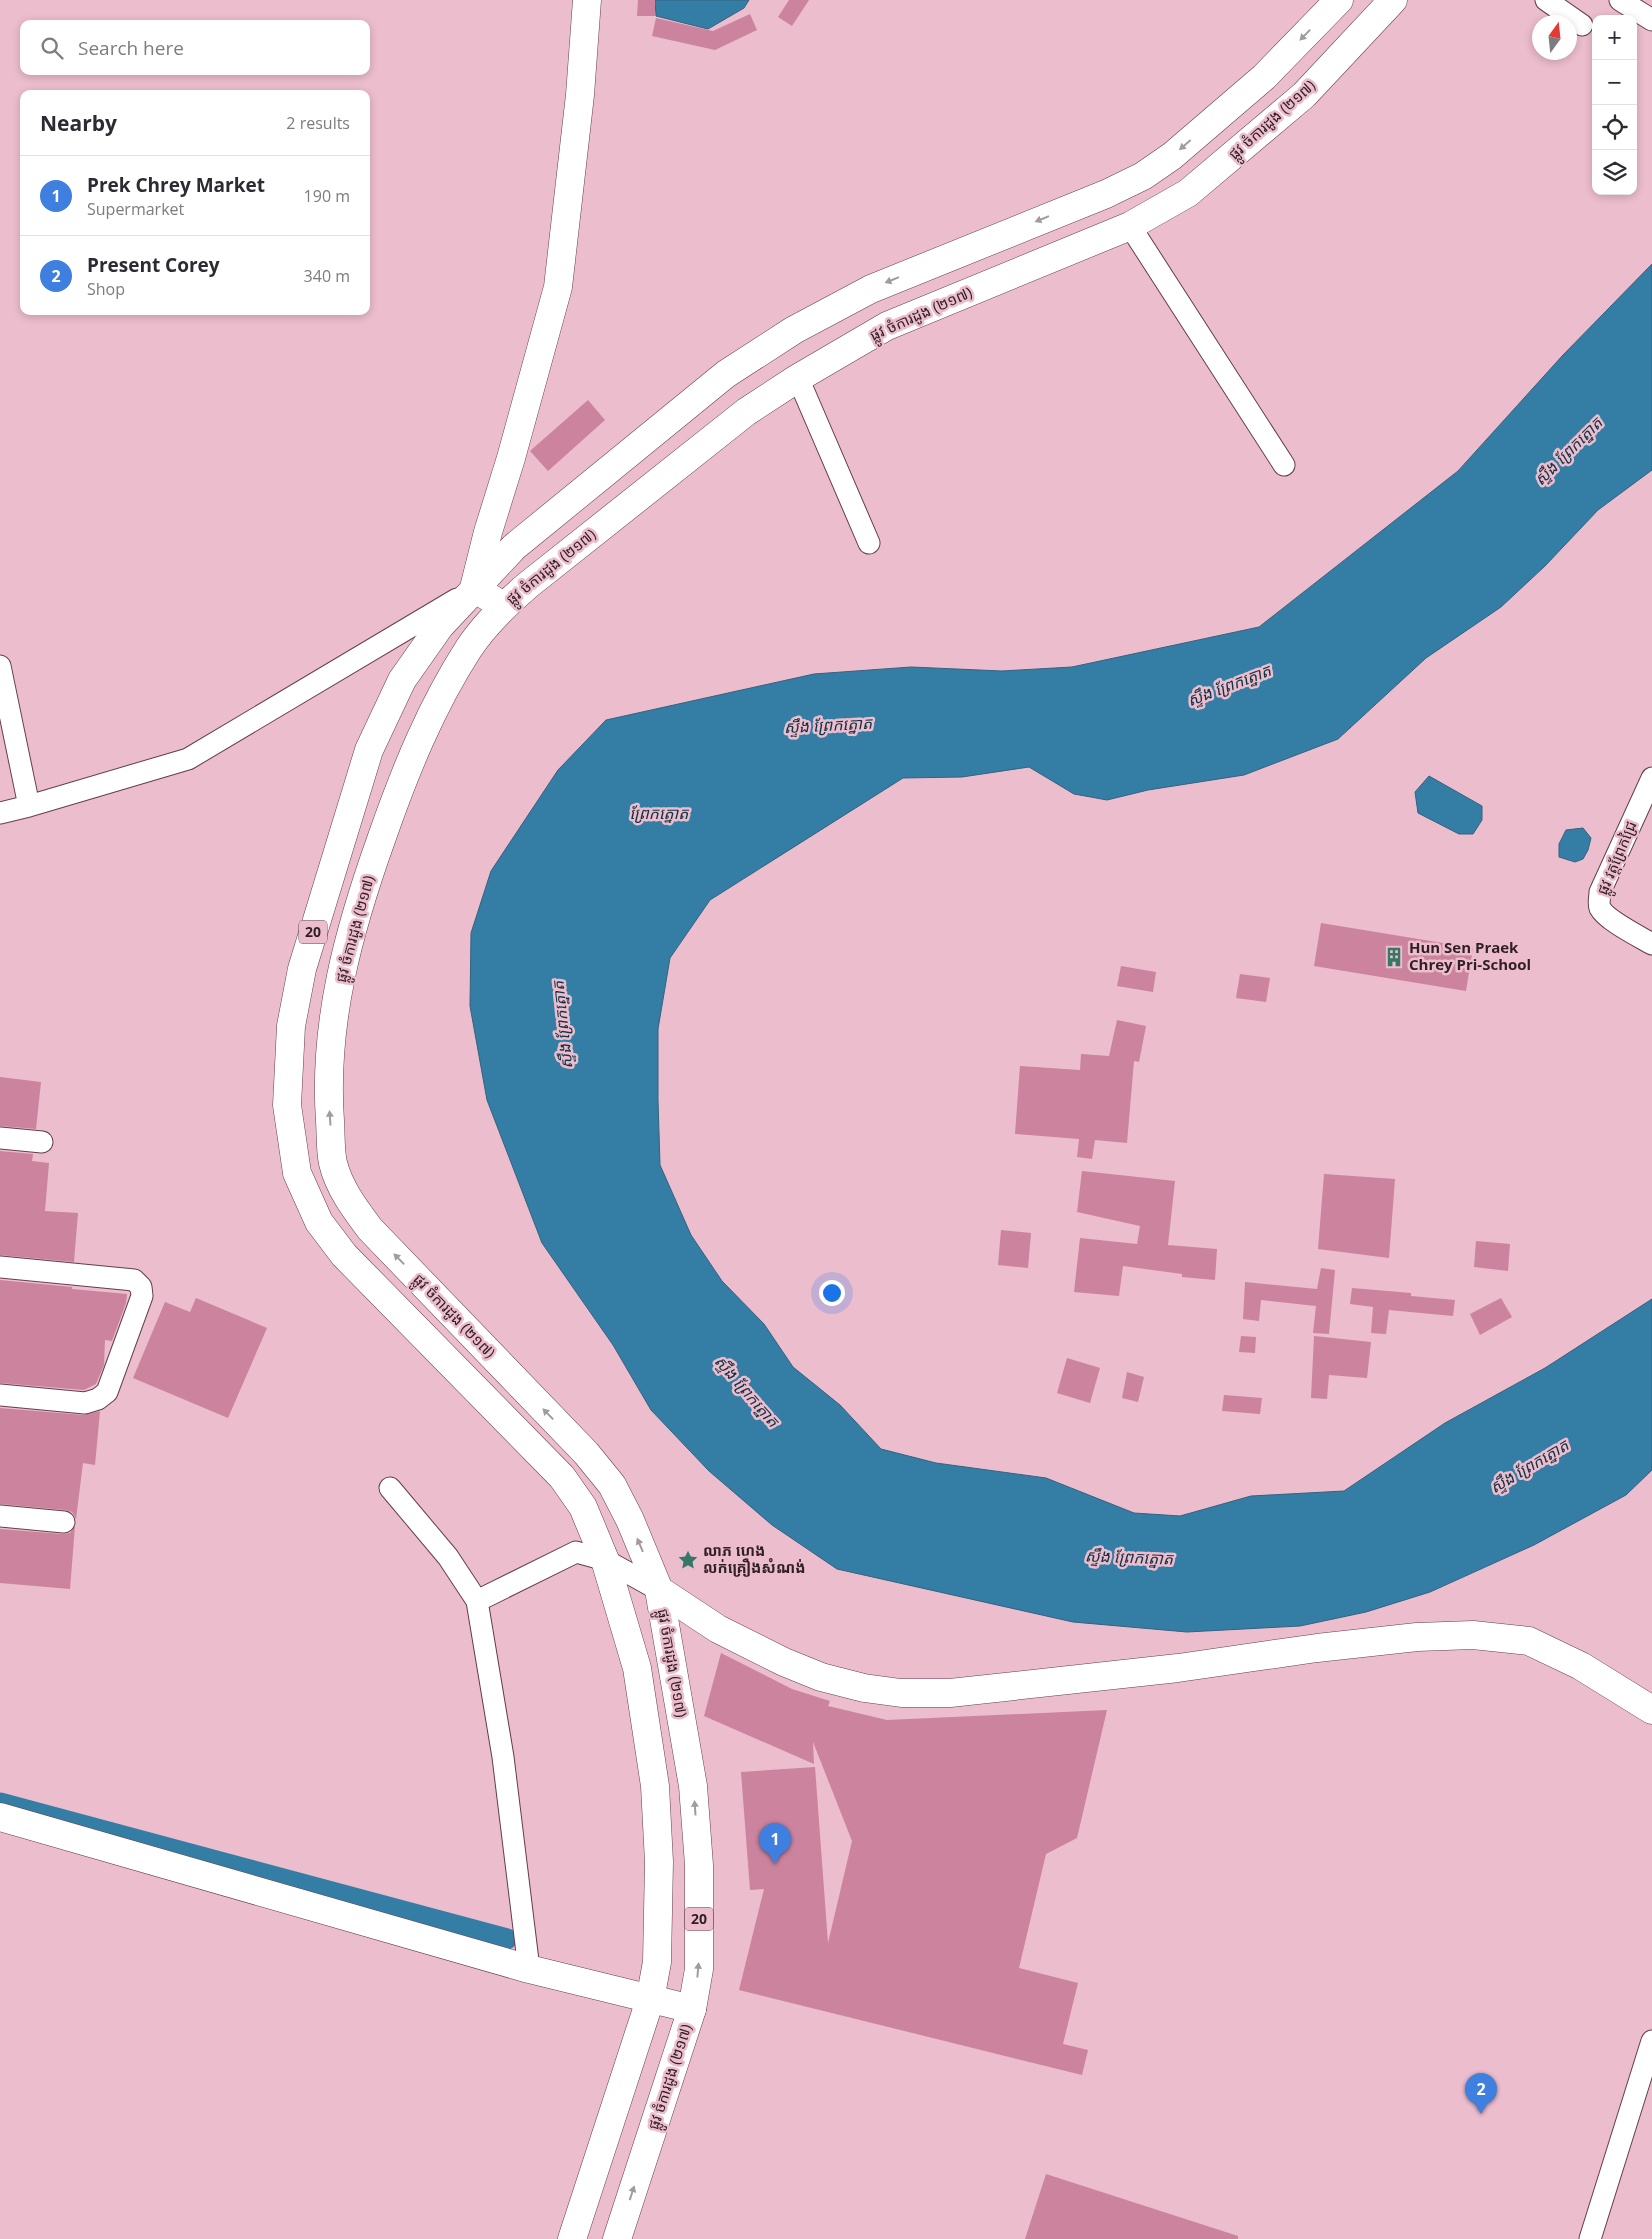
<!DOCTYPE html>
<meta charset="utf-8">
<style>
body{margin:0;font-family:"Open Sans","Noto Sans Khmer",sans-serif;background:#f2f2f3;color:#2b2b33}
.controls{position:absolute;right:15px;top:15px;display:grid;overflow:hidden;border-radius:10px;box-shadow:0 2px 8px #0003}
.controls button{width:45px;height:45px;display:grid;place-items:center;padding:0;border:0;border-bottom:1px solid #e1e1e2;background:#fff;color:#2b2b33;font:25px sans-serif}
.compass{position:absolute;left:1532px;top:15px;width:45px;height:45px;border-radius:50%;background:#fff;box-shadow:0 2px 8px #0003;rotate:15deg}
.you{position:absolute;left:831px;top:1292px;width:18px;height:18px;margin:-12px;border:4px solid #fff;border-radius:50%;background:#1a73e8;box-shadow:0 0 0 8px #1a73e833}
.badge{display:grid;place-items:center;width:32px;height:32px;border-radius:50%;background:#b45309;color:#fff;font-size:16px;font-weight:700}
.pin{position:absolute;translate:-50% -41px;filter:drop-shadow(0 1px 2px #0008)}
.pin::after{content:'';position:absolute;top:26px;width:18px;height:15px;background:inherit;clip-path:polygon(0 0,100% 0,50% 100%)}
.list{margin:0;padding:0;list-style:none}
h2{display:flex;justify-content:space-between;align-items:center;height:65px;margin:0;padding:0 20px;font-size:21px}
h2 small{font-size:16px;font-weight:400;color:#7c7c81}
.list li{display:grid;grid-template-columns:32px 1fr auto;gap:15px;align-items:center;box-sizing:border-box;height:80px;padding:0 20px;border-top:1px solid #e1e1e2}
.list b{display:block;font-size:19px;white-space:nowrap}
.list p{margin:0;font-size:16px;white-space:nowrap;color:#7c7c81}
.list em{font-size:16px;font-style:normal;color:#7c7c81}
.icon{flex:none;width:28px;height:28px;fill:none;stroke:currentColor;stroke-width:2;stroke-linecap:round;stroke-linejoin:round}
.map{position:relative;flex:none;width:1652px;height:2239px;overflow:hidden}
.search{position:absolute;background:#fff;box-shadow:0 2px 8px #0003;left:20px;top:20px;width:350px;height:55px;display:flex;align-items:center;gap:12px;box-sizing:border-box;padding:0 18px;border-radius:10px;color:#7c7c81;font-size:19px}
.panel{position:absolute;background:#fff;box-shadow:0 2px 8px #0003;left:20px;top:90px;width:350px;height:225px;border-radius:10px}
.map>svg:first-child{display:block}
</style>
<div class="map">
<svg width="1652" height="2239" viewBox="0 0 1652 2239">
<rect width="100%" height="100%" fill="#ecbdcd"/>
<path fill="#347ea6" stroke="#336280" d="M655,0H749L744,8L708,29L656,16Z
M1652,264V470L1598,510L1545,566L1501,607L1426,658L1338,739L1244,775L1148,790L1107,800L1074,794L1029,767L962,777L903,778L710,900L670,958L658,1029V1100L660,1165L691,1235L722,1281L764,1324L793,1367L840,1405L881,1449L936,1463L1046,1478L1134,1513L1180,1516L1251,1496L1344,1491L1445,1423L1545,1368L1652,1299V1470L1626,1495L1534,1545L1430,1592L1366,1612L1300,1626L1187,1632L1073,1622L837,1569L772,1525L709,1471L651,1410L613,1345L542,1243L487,1100L470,1006L471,933L491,871L558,770L606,720L814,674L911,667L1002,671L1072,667L1259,627L1458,471L1563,355Z
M1429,776L1482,806V820L1473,834H1459L1418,813L1415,792Z
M1583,828L1591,838L1588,850L1583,859L1575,862L1559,857V844L1566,830Z"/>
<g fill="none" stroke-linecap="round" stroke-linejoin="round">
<path stroke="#347ea6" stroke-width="21" d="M0,1803L507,1939"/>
</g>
<path fill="#cb839e" d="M638,0H655V16H637Z
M789,0H809L792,26L778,17Z
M750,14L757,30L715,50L652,36L656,18L713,31Z
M588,400L605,420L548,471L530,451Z
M1321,923L1473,948L1466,991L1314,966Z
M1121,966L1156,972L1153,992L1117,986Z
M1240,974L1270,978L1266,1002L1236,998Z
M1117,1020L1146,1026L1139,1062L1134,1061L1127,1143L1095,1140L1092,1159L1077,1157L1079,1139L1015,1134L1020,1066L1080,1070L1081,1054L1109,1056Z
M0,1077L41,1082L36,1129L0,1126Z
M0,1151L33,1154L32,1161L49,1163L45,1211L78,1213L74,1262L0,1255Z
M1082,1171L1175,1181L1168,1245L1217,1249L1215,1280L1182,1277V1274L1123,1266L1119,1296L1074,1292L1080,1238L1137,1244L1140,1226L1077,1212Z
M1324,1174L1395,1179L1389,1258L1318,1249Z
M1001,1230L1031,1233L1028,1268L998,1265Z
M1476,1241L1510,1244L1508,1271L1474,1267Z
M1321,1268L1335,1270L1329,1334L1313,1333L1316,1306L1261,1300L1259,1321L1243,1319L1245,1282L1317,1289Z
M0,1280L72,1287V1289L127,1294L126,1303L112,1341L105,1340L104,1365L96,1384L84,1390L0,1383Z
M1352,1288L1411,1293V1296L1455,1300L1453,1316L1389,1310L1386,1334L1371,1333L1373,1307L1350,1304Z
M196,1298L267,1328L228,1418L133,1378L165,1302L190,1312Z
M1501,1298L1512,1317L1480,1335L1470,1314Z
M1241,1336L1256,1337L1255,1353L1239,1352Z
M1314,1336L1371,1342L1367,1378L1329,1375L1327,1399L1311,1398Z
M1067,1358L1100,1368L1090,1403L1057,1393Z
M1127,1372L1144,1377L1138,1402L1122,1398Z
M1224,1395L1262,1398L1260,1414L1222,1411Z
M0,1408L84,1415L100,1411L95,1465L83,1463L76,1519L72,1512L65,1510L0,1504Z
M75,1526L70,1589L0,1583V1529L63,1534L70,1533Z
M721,1653L792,1689L830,1701L828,1706L887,1720L1107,1710L1077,1838L1046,1854L1019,1968L1078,1983L1063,2044L1088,2050L1082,2075L739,1990L764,1889L750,1890L741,1772L815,1767L828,1943L852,1841L813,1742L814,1764L704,1716Z
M1046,2174L1238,2236V2239H1025Z"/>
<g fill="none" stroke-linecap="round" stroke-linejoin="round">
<defs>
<path id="minor" d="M1546,0L1582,25
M1620,0L1652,20
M1130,226L1284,465
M798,378L869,543
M0,666L29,806
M1652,778L1600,892C1600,897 1598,903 1600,908C1606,920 1640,937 1652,944
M0,813L29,806L188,759L457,599
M0,1138L42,1142
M0,1267L134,1280L141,1287L142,1296L107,1392L98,1399L85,1403L0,1395
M390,1488L448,1557L477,1601L503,1757L529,1969
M0,1516L64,1522
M477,1601L576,1552L605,1560L659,1590
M1590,2239L1652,2041"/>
<path id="tertiary" d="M503,606L474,588L488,532L511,458L558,287L580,95L587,0
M659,1590L718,1629L784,1662L821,1677L864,1688L901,1693H950L1178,1668L1317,1648L1417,1637L1473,1635L1529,1641L1581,1666L1652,1710
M0,1817L529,1969L692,2009"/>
<path id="primary" d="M572,2239L650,2000L657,1962L659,1862L655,1786L637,1668L605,1560L583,1507L562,1477L344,1255L319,1222L297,1173L287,1105L291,1026L302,969L369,750L402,680L440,626L514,547L726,374L794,330L871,289L1106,194L1143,176L1172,156L1264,77L1339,0
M617,2239L692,2009L699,1969V1865L693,1786L659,1590L630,1520L612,1485L586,1453L370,1229C355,1209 339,1188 333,1163C330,1150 331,1135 330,1121C323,1022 349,929 382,837C405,771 431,707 469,648C485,624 507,603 528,585L746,412L798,378L887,326L1130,226L1188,193L1304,95L1393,0"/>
</defs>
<use href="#minor" stroke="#643d4c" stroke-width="23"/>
<use href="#tertiary" stroke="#643d4c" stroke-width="29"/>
<use href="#primary" stroke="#643d4c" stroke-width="29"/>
<use href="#minor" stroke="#fff" stroke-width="21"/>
<use href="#tertiary" stroke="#fff" stroke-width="28"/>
<use href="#primary" stroke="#fff" stroke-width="28"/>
</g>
<defs><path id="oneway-solid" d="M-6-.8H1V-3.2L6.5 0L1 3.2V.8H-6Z" transform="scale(1.25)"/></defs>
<g fill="#a29a9d">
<use href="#oneway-solid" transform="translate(1305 35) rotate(134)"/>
<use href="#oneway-solid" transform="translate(1185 145) rotate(139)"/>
<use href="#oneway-solid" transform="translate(1042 219) rotate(158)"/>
<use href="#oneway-solid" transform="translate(892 280) rotate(158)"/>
<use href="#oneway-solid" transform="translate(330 1118) rotate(-94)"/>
<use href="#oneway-solid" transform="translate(399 1259) rotate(-134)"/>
<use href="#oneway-solid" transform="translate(548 1414) rotate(-134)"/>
<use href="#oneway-solid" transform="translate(640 1545) rotate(-113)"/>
<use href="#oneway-solid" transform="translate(695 1808) rotate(-94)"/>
<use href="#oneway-solid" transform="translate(698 1970) rotate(-85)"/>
<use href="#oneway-solid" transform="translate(632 2193) rotate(-72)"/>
</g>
<defs>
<symbol id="building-bare" viewBox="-9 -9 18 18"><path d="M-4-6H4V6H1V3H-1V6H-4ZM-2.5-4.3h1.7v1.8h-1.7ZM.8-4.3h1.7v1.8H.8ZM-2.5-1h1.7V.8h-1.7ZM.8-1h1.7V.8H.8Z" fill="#367868" stroke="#ecbdcd" stroke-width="2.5" paint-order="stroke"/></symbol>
<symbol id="sight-bare" viewBox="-9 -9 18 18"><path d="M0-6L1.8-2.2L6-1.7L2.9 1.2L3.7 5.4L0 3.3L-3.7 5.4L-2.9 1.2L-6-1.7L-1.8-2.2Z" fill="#367868" stroke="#ecbdcd" stroke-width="2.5" paint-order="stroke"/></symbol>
</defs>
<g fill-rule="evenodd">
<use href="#building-bare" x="1380" y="943" width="28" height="28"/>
<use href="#sight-bare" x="674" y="1546" width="28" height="28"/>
</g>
<g text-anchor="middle" stroke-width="5" stroke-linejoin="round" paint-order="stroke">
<g fill="#ecbdcd" stroke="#694e58" stroke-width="1">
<rect x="299" y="920.5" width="28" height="23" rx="4"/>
<rect x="685" y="1907.5" width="28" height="23" rx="4"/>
</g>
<g font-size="14" font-weight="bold" fill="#311f26">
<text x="313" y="937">20</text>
<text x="699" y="1924">20</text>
</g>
<g font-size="15" fill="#311f26" stroke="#ecbdcd">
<text transform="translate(1272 120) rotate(-42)" y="5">ផ្លូវ ចំការដូង (២១៧)</text>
<text transform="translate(921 314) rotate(-24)" y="5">ផ្លូវ ចំការដូង (២១៧)</text>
<text transform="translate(551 567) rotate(-39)" y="5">ផ្លូវ ចំការដូង (២១៧)</text>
<text transform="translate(1617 858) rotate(-67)" y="5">ផ្លូវ វត្តព្រែកជ្រៃ</text>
<text transform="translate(355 929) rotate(-75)" y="5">ផ្លូវ ចំការដូង (២១៧)</text>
<text transform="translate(454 1316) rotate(46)" y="5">ផ្លូវ ចំការដូង (២១៧)</text>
<text transform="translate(672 1663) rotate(80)" y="5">ផ្លូវ ចំការដូង (២១៧)</text>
<text transform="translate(670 2077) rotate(-72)" y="5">ផ្លូវ ចំការដូង (២១៧)</text>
</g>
<g font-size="15" font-weight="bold" fill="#311f26" stroke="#ecbdcd" text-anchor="start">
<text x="1409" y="953">Hun Sen Praek<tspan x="1409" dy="17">Chrey Pri-School</tspan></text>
<text x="703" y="1556">លាភ ហេង<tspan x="703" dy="17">លក់គ្រឿងសំណង់</tspan></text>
</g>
<g font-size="16" font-style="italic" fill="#123345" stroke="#ecbdcd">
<text transform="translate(1568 451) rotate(-45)" y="6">ស្ទឹង ព្រែកត្នោត</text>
<text transform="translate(1229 685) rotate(-21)" y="6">ស្ទឹង ព្រែកត្នោត</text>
<text transform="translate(828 725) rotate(-3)" y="6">ស្ទឹង ព្រែកត្នោត</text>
<text x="659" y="819">ព្រែកត្នោត</text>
<text transform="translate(562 1025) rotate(-96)" y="6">ស្ទឹង ព្រែកត្នោត</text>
<text transform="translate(747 1391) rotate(49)" y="6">ស្ទឹង ព្រែកត្នោត</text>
<text transform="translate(1529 1466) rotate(-31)" y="6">ស្ទឹង ព្រែកត្នោត</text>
<text transform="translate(1129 1557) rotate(2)" y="6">ស្ទឹង ព្រែកត្នោត</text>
</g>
</g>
</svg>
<div class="controls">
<button>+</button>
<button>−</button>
<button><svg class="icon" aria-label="locate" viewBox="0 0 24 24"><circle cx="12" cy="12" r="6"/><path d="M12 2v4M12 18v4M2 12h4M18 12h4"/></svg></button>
<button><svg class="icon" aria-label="layers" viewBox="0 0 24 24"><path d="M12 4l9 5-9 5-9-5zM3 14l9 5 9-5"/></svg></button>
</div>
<svg class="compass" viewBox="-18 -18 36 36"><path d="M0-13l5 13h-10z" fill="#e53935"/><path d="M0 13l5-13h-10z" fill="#7c7c81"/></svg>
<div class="you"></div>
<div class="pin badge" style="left:775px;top:1864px;background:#3f7fe0">1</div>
<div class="pin badge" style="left:1481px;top:2114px;background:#3f7fe0">2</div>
<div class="search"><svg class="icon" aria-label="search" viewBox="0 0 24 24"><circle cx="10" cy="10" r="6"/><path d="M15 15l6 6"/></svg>Search here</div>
<section class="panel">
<h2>Nearby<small>2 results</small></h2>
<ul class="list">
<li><span class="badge" style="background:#3f7fe0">1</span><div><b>Prek Chrey Market</b><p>Supermarket</p></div><em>190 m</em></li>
<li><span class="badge" style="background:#3f7fe0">2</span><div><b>Present Corey</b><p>Shop</p></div><em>340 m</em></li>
</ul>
</section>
</div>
